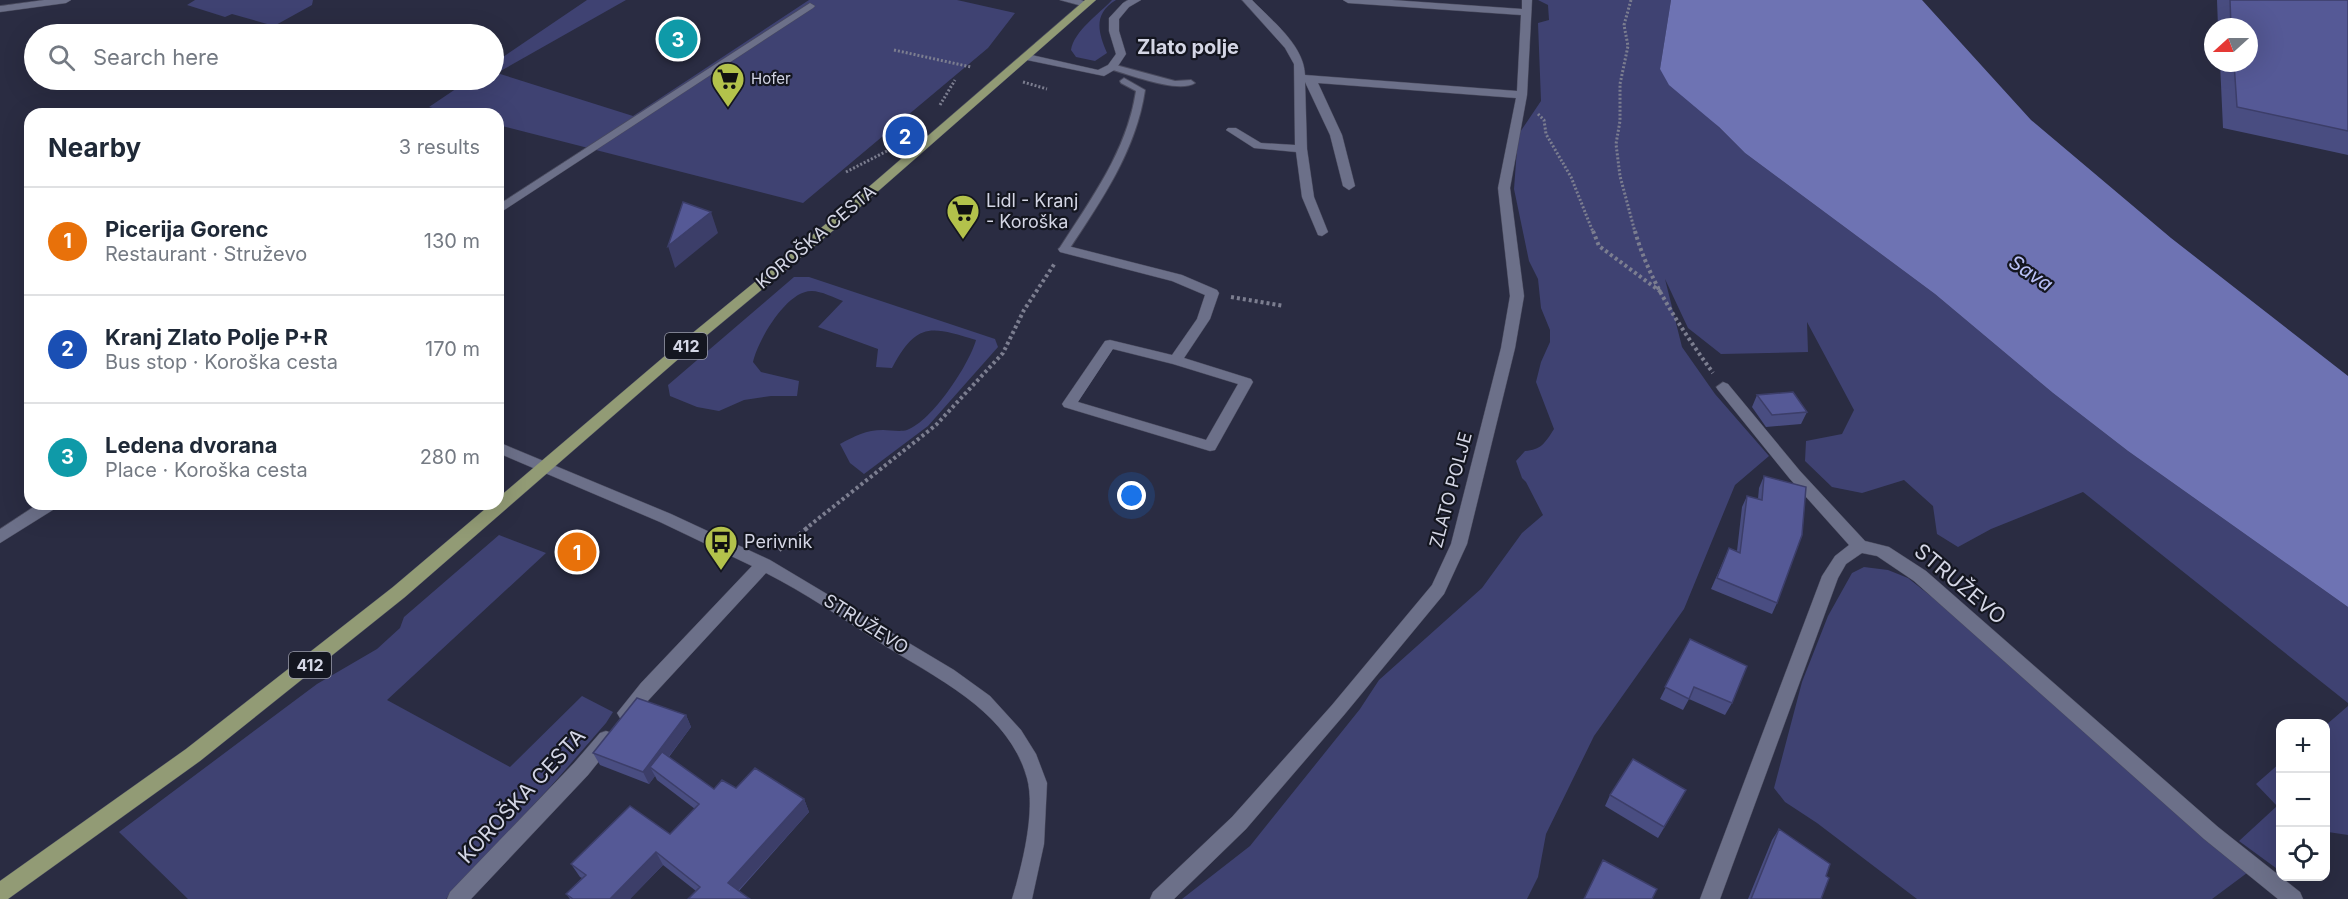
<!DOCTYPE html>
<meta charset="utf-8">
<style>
body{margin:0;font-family:Inter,sans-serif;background:#f2f2f3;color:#1f2937}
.controls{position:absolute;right:18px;bottom:18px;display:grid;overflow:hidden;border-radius:12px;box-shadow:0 6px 24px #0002}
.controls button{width:54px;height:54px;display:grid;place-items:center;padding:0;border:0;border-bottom:2px solid #e0e1e3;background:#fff;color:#1f2937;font:30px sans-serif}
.compass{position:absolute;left:2204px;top:18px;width:54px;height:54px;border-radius:50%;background:#fff;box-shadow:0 6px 24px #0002;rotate:249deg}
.you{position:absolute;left:1132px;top:496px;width:21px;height:21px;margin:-15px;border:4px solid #fff;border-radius:50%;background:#1a73e8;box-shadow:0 0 0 9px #1a73e833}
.badge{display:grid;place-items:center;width:39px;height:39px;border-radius:50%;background:#1a73e8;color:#fff;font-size:20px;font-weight:700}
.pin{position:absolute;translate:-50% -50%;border:3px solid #fff;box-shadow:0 2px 6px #0006}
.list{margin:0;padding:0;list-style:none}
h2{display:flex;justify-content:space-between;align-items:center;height:78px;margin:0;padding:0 24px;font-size:26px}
h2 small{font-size:20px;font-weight:400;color:#747a83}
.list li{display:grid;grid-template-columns:39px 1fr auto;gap:18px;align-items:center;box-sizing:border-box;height:108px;padding:0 24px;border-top:2px solid #e0e1e3}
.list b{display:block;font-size:22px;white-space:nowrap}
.list p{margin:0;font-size:20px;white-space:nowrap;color:#747a83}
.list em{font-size:20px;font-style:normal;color:#747a83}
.icon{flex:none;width:33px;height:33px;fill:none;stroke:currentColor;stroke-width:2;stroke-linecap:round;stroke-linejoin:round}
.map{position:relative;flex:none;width:2348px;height:899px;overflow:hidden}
.search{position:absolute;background:#fff;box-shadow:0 6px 24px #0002;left:24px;top:24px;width:480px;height:66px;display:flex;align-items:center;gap:15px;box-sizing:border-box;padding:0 21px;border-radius:33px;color:#747a83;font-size:22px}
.panel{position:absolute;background:#fff;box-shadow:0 6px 24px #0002;left:24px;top:108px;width:480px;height:402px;border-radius:18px}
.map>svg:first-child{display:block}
</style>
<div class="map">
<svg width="2348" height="899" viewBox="0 0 2348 899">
<rect width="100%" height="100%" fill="#2a2c42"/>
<path fill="#3f4272" d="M195,0H313L312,5L274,26L232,14L225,17L187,5Z
M587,0H626L497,73L633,116L809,0H957L1015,13L988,48L803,203L498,125V114H454L429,107L469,80H494V63Z
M1112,0H1116C1093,14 1098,32 1107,53L1095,61L1076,57L1071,50C1074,31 1099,14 1112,0Z
M1538,0H1671L1660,69L1745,153L1935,294L2053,393L2128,451L2348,607V703L2083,492L1991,529L1958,547L1937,534L1933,506L1904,480L1862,493L1832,487L1805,461L1806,441L1842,434L1854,410L1807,322L1808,352L1721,354L1688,328L1665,279L1682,347L1715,394L1769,456L1735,485L1684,609L1594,736L1546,834L1538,877L1527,899H1182L1250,846L1360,709L1379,680L1482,588L1522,533L1543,515L1526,482L1522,478L1516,461L1525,451C1541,450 1545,443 1554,429L1536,382L1541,362L1550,342V330L1541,308L1538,279L1529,261L1514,189L1518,135L1541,101L1538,23L1549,20L1548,5Z
M794,277H809L995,339L998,347L928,426L864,474L850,463L840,444C855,436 866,430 883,430C890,430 900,432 907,430C932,421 969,365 976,340C930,326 917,322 892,368L876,367L878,349L818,327L843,301C835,298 821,291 812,291C787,290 758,340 753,362L761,372L799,381L797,396H771L744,400L719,411L697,407L670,396L668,385Z
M499,535L546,553L387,700L510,767L582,696L613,712L606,723L552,785L446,899H188L119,832L317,684L377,649L400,628L404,617Z
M1864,567L1888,570L1908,578L1961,620L2247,873L2212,899H1917L1817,823L1785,802L1774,788L1802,682L1828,616L1852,573Z
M2348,706V835L2328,832L2326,835V725Z
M2280,763V871L2239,841L2277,806L2256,784Z"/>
<path fill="#6e73b3" d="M1671,0H1922L2031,120L2171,238L2348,376V607L2128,451L2053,393L1935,294L1745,153L1719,127L1669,85L1660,69Z"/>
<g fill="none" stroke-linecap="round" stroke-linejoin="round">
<defs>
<path id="service" d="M1112,64L1175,81L1191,80L1195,83C1178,94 1129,74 1109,69L1108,67Z
M1124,78L1145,90C1136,151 1101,201 1068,251H1060L1059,249C1091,199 1127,151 1136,91L1121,83L1120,81Z"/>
<path id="minor" d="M44,0H71L66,3L0,12V6Z
M1060,0H1081L1091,4L1086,7Z
M1128,0H1141L1129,7L1119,19V31L1126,54L1116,69L1104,76L1027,60L1022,57L1027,54L1098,70L1108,65L1116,54L1109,31V18L1123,3Z
M1242,0H1252C1272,21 1304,45 1305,75L1517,91L1521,15L1348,3L1343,0H1392L1522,9V0H1532L1527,95L1510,188L1524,296L1515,348L1467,544L1444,594L1344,715L1246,829L1174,899H1150L1153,892L1232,817L1332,705L1432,585L1451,544L1501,348L1510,296L1498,188L1516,98L1318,83L1342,135L1355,186L1349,190L1343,186L1330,135L1305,82L1307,149L1314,197L1328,232L1322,236L1318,235L1302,197L1296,152L1254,148L1226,130L1228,128H1236L1261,143L1295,145L1294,64L1285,48Z
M810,3L815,6L813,8L498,214V205Z
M1064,245L1182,275L1217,290L1219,293L1210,319L1184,358L1251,379L1253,382L1215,450L1210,451L1064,407L1062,404L1064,401L1105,341L1110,340L1172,355L1197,319L1205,295L1172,281L1060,252L1058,249ZM1113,349L1173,364L1238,384L1206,440L1078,402Z
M1723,382L1728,384L1800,471L1865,541L1889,547L1926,571L2218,827L2300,892L2303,899H2278L2204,839L1914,581L1877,556L1862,553L1846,564L1838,578L1720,899H1700L1822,576L1835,556L1849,545L1790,479L1718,390L1716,387Z
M498,442L671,514L770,560L954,670L990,696L1021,730L1036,754L1047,783L1044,844L1032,899H1012C1022,866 1036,811 1027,778C1008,709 933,677 879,642C842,618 805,593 766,573L632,718L626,721L620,718L617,713L641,683L752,566L660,522L498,453Z
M38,504H58L56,508L0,543V529Z
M606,731L612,733L615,739L612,745L588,775L471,899H447L450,892L574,763L600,733Z"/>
<path id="primary" d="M1085,0H1096L835,229L683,355L405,597L200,761L8,899H0V881L186,749L393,587L491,504H498V498L673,349L827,223Z"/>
</defs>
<use href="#service" stroke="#494a5d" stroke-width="2"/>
<use href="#minor" stroke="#494a5d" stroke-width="1"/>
<use href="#primary" stroke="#494a5d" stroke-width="1"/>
<path stroke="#7c7e90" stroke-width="3" stroke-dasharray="2 2" stroke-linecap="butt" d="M1631,0L1624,25L1628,46L1620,84V121L1616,144L1620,176L1635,232
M894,50L971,67
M1023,82L1047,89
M940,105L955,80
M1538,114L1544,120L1546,134L1571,177L1593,232
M846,172L887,151"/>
<path stroke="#7c7e90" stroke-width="4" stroke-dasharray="3 3" stroke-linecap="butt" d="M1593,231L1599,246L1661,292
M1635,231C1649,282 1682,330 1713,373
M1231,297L1284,306
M809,526L936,425L1003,353L1024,310L1055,263"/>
<path stroke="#7c7e90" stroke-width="4.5" stroke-dasharray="4 4" stroke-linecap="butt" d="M779,550L811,525"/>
<use href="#service" fill="#6c7089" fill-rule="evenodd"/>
<use href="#minor" fill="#6c7089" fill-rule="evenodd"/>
<use href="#primary" fill="#929b75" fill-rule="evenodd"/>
</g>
<path fill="#494d81" d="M2217,0H2348V155L2223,128L2220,63H2249V27H2218Z
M1757,395L1807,412L1801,424L1766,427L1752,407Z
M1764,476L1777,603L1772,614L1711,589L1729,548L1737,551L1742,507L1747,496L1758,499L1759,488Z
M1690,639L1732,703L1725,715L1689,699L1683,710L1660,699Z
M686,715L691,727L669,757L714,789L736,788L804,799L809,812L739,891H696L663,865L630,899H570L566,894L582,878L580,877L571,864L670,834L695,809L657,780L655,776L649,784L600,765L593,753Z
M1610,795L1680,801L1658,838L1605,806Z
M1779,829L1826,876L1821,899H1748L1772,840Z"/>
<path fill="#3c3e69" d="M711,212L718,233L675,268L668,246Z
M686,715L691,727L657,772L650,767L655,776L649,784L643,772Z
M804,799L809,812L734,895L728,883Z
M656,852L663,865L630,899H610Z"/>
<path fill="#555996" stroke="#3c3e69" stroke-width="1.5" d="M2230,0H2348V131L2237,107L2234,63H2249V27H2231Z
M683,202L711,212L668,246Z
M1793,392L1807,412L1772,415L1757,395Z
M1764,476L1806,487L1802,535L1777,603L1717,578L1729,548L1740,553L1747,496L1762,500Z
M1690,639L1747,666L1732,703L1694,687L1689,699L1665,687Z
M637,698L686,715L643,772L593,753Z
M662,752L714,789L722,780L736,788L755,768L804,799L728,883L750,899H688L700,887L656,852L610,899H573L566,894L586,875L571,864L630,806L670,834L699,804L650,767Z
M1633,759L1686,790L1664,827L1610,795Z
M1779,829L1830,864L1826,876L1829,878L1821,899H1751Z
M1603,860L1657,889L1652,899H1584Z"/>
<defs>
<symbol id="supermarket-pin" viewBox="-11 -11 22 30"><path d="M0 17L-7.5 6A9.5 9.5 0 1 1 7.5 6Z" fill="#b3c24b" stroke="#141620"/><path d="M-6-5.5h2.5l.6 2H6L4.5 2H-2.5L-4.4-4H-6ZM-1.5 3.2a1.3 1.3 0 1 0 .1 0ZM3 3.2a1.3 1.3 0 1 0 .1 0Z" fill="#111"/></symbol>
<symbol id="bus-pin" viewBox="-11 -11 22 30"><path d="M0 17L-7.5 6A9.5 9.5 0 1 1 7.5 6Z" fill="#b3c24b" stroke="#141620"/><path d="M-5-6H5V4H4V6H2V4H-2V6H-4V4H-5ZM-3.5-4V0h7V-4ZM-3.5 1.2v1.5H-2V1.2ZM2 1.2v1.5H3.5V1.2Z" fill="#111"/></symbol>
</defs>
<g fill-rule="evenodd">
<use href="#supermarket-pin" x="709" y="60" width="38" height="52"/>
<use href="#supermarket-pin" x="944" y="192" width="38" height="52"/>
<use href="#bus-pin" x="702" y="523" width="38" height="52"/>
</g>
<g text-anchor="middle" stroke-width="4.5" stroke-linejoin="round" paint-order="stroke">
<g font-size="15" fill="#d4d6e5" stroke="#141620" text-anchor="start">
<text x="751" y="84">Hofer</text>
</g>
<g fill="#141620" stroke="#9a9caa" stroke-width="1.5">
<rect x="665" y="333" width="42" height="26" rx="4.5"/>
<rect x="289" y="652" width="42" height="26" rx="4.5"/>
</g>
<g font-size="16" font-weight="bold" fill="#d4d6e5">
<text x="686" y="352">412</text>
<text x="310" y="671">412</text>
</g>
<g font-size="18" fill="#d4d6e5" stroke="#141620" text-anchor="start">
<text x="986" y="207">Lidl - Kranj<tspan x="986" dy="21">- Koroška</tspan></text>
<text x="744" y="548">Perivnik</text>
</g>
<g font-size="18" fill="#d4d6e5" stroke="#141620">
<text transform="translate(816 237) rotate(-40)" y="6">KOROŠKA CESTA</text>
<text transform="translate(1451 490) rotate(-75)" y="6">ZLATO POLJE</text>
<text transform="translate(866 624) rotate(32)" y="6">STRUŽEVO</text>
</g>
<g font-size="20" font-weight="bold" fill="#d4d6e5" stroke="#141620">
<text x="1188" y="54">Zlato polje</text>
</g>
<g font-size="20" font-style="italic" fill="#bbc2f8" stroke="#141620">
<text transform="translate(2031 273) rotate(34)" y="7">Sava</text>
</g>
<g font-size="21" fill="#d4d6e5" stroke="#141620">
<text transform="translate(1960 584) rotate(40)" y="7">STRUŽEVO</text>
<text transform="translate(522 796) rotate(-47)" y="7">KOROŠKA CESTA</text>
</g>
</g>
</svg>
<div class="controls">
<button>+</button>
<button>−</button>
<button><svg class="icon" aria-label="locate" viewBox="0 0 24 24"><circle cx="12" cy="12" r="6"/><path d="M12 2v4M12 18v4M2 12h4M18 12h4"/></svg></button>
</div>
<svg class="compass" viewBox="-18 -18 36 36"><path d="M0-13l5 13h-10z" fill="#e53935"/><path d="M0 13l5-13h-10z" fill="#747a83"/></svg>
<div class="you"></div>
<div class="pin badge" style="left:577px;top:552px;background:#e8710a">1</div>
<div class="pin badge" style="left:905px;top:136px;background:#1a4fb4">2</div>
<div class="pin badge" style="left:678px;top:39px;background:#0f9aa8">3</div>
<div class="search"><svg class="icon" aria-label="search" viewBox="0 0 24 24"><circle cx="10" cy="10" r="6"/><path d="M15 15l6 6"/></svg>Search here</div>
<section class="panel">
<h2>Nearby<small>3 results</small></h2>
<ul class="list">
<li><span class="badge" style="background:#e8710a">1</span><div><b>Picerija Gorenc</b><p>Restaurant · Struževo</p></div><em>130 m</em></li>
<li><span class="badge" style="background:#1a4fb4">2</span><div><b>Kranj Zlato Polje P+R</b><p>Bus stop · Koroška cesta</p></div><em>170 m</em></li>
<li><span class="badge" style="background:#0f9aa8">3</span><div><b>Ledena dvorana</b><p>Place · Koroška cesta</p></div><em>280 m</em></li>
</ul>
</section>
</div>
